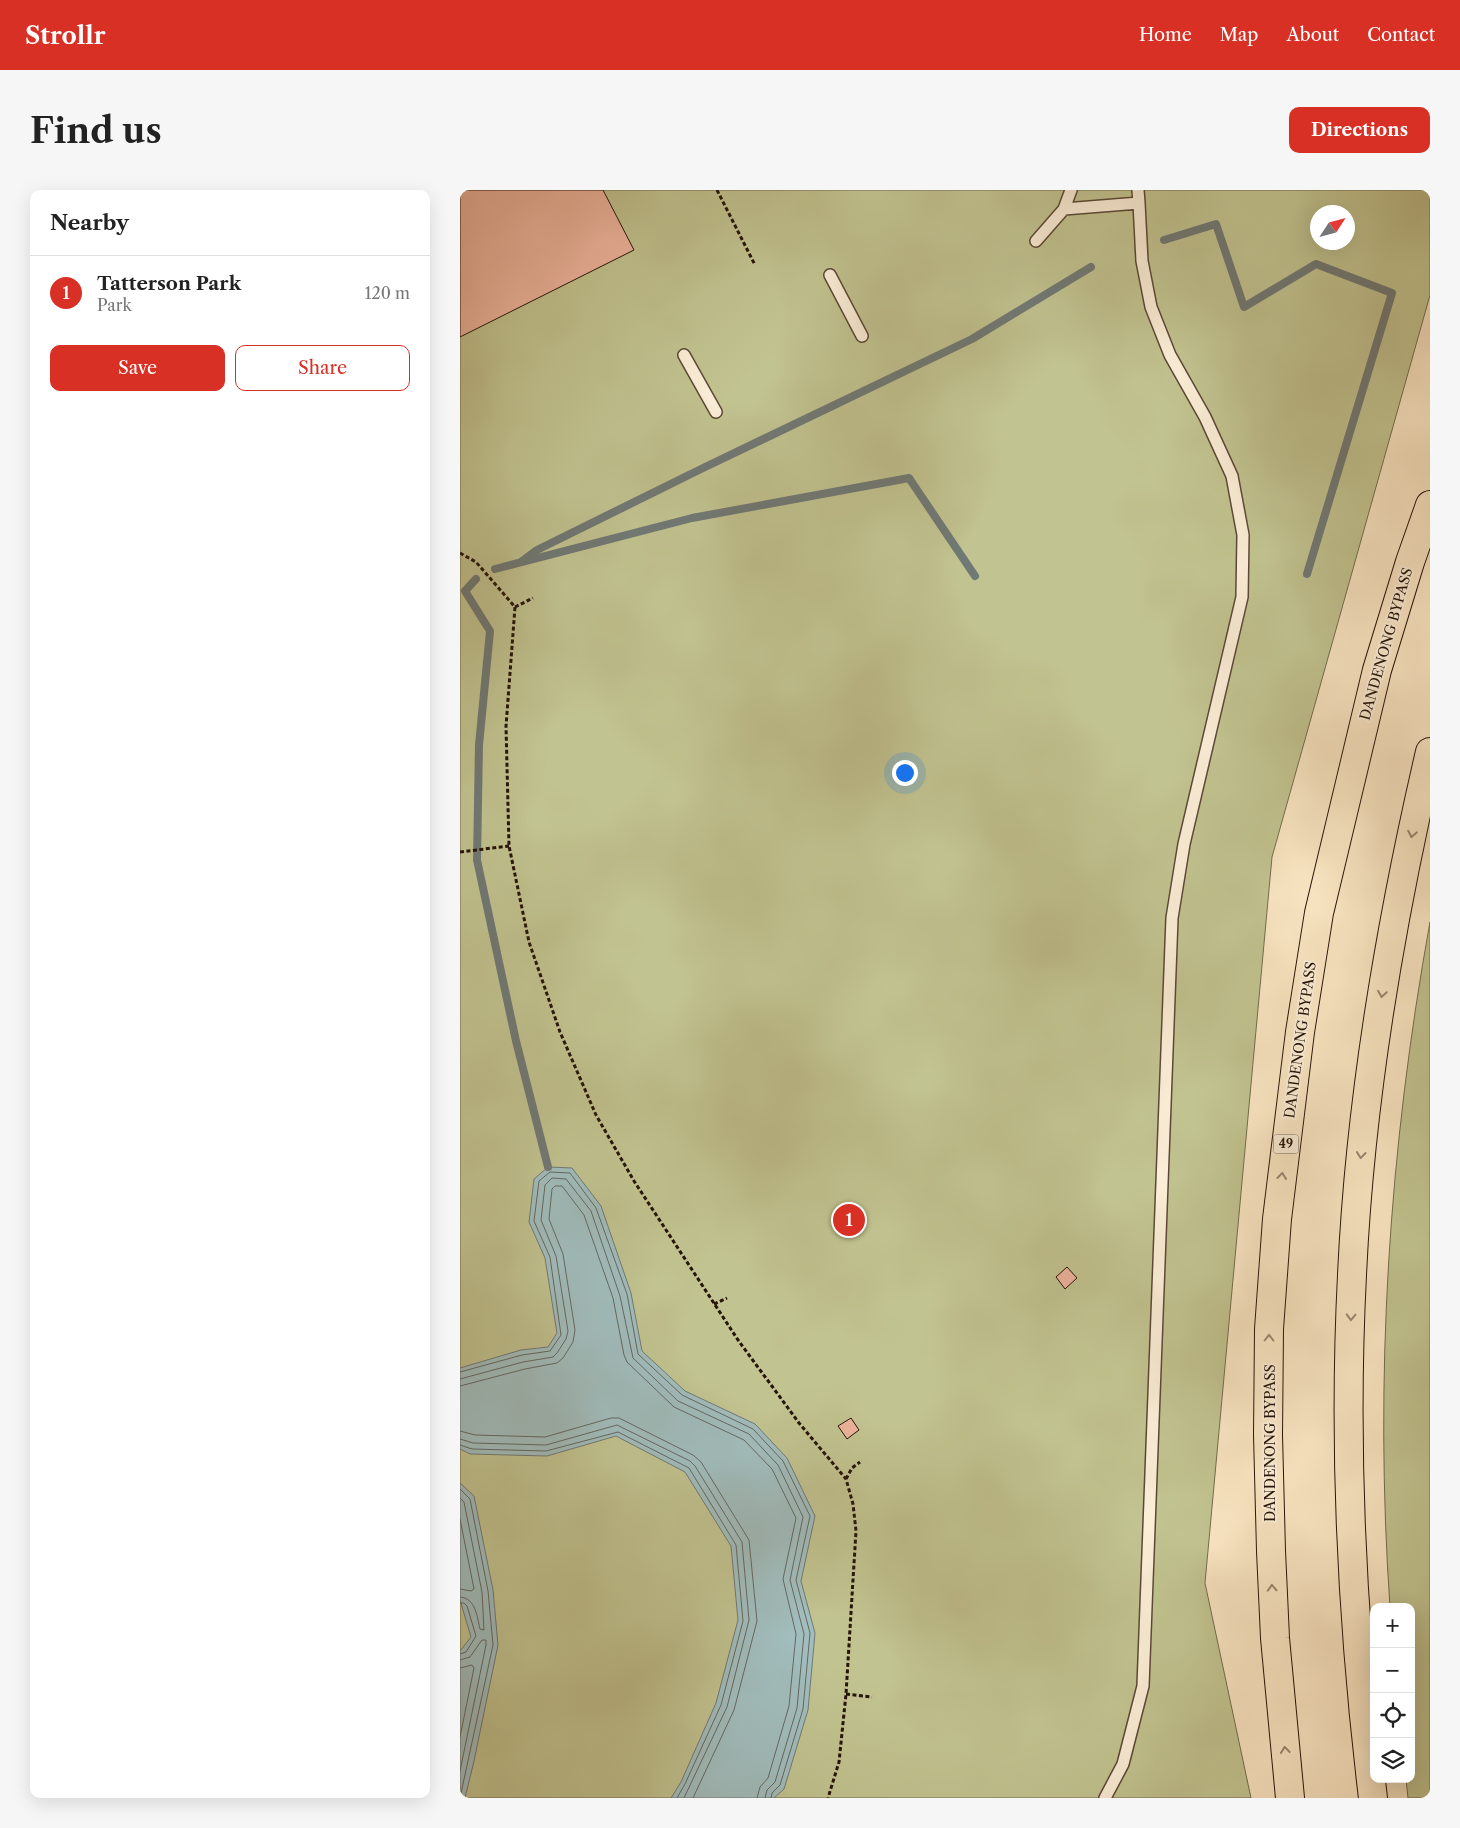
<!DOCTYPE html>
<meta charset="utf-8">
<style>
body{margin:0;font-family:"Libre Caslon Text",serif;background:#f6f6f6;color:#222}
.controls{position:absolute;right:15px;bottom:15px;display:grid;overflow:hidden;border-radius:10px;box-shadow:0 5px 20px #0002}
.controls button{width:45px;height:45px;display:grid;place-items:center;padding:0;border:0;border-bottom:1px solid #e0e0e0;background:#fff;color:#222;font:25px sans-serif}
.compass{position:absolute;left:850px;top:15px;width:45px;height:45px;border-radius:50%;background:#fff;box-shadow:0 5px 20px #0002;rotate:54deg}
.you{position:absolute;left:444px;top:582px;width:18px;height:18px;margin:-12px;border:4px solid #fff;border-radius:50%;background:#1a73e8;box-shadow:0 0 0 8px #1a73e833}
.badge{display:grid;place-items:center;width:32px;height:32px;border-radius:50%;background:#d93025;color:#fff;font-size:16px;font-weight:700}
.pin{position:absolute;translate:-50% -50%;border:2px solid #fff;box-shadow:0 1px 5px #0006}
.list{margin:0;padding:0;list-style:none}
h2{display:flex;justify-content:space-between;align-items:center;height:65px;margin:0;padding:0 20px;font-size:21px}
h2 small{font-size:16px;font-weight:400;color:#767676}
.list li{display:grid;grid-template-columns:32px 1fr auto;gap:15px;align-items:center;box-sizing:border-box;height:75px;padding:0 20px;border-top:1px solid #e0e0e0}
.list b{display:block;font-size:19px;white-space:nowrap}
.list p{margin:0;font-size:16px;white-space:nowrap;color:#767676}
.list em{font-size:16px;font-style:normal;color:#767676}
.actions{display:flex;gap:10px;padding:15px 20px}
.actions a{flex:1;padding:11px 0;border:1px solid #d93025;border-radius:10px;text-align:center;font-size:18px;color:#d93025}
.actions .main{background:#d93025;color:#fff}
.icon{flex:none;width:28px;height:28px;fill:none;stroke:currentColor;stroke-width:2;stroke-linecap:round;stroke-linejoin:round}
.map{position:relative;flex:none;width:970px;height:1608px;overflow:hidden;border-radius:10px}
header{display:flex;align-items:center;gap:30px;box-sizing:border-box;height:70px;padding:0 25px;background:#d93025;color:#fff}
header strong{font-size:24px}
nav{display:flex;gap:28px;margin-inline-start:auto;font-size:18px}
.intro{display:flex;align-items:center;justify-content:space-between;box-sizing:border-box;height:120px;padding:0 30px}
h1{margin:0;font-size:35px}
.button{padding:12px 22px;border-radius:10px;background:#d93025;color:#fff;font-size:18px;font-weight:700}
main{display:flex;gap:30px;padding:0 30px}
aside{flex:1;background:#fff;border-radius:10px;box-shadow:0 5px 20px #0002}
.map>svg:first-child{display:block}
</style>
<header>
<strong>Strollr</strong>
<nav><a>Home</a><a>Map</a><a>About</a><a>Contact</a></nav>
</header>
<div class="intro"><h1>Find us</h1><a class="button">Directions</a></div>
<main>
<aside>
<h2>Nearby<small></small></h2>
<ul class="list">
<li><span class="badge">1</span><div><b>Tatterson Park</b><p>Park</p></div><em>120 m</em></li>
</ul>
<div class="actions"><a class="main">Save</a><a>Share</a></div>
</aside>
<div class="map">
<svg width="970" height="1608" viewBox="0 0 970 1608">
<rect width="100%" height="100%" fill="#f9e5c2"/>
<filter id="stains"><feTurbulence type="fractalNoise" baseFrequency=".004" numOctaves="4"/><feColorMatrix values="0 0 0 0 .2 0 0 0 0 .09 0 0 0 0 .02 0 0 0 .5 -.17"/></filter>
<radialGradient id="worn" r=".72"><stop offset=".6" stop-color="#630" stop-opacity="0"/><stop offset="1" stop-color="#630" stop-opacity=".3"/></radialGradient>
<path fill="#c1c390" stroke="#746c4c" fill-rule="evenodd" d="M0,0H970V105L812,667L745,1393L791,1608H0ZM858,22H888V52H858Z
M970,732V1608H948L946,1589H951V1417H930C914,1187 929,958 970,732Z"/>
<path fill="#a1bdbd" stroke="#707975" d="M88,977L112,978L141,1016L171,1103L182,1161L225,1201L295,1234L327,1268L355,1326L341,1391L355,1443L348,1520L324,1599L314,1608H211L221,1592L256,1513L278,1430L271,1356L225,1282L156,1246L87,1266L10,1264L0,1259V1178L61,1160L88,1157L97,1143L85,1068L69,1032L74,989Z
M0,1293L14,1306L33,1400L38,1455L14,1571L5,1608H0V1461L11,1447L0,1410Z"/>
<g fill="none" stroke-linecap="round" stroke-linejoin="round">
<path stroke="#646862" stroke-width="1" d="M0,1182L62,1165L90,1161L101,1145L90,1067L74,1031L79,991L90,982L110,983L136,1018L167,1104L178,1164L222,1205L293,1239L323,1271L350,1326L336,1390L350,1443L343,1519L320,1595L312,1603L311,1608
M0,1189L63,1172L93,1167L97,1163L106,1149L108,1141L96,1066L81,1030L85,995L92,988L106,989L131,1021L160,1106L173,1168L218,1211L289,1244L318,1275L343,1327L330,1390L344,1444L337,1518L315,1592L307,1600L305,1608
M0,1196L65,1179L97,1173L103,1168L113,1152L115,1140L103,1064L89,1029L92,999L95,996H102L124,1025L153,1108L164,1165L167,1172L214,1217L284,1250L312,1279L336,1328L323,1389L336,1444L329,1516L308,1588L300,1597L297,1608
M0,1241L15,1245L85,1247L151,1228H159L233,1265L241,1272L289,1350L297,1431L274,1520L233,1608
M0,1249L13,1253L86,1255L157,1235L230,1271L235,1276L282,1352L289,1430L267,1517L224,1608
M0,1255L12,1259L86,1261L158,1242L229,1278L276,1355L283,1431L261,1515L225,1594L217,1608
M0,1299L10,1309L28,1401L33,1455L0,1608
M0,1308L4,1312L22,1402L24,1440L20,1439C17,1427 16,1408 0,1407
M0,1329L14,1399L11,1401L0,1399
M0,1413H4L7,1416L16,1446L6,1462L0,1464
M0,1470L10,1467L22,1450H26V1455L0,1581
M0,1478L12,1475L14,1478L0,1547"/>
<path stroke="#707975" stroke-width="8" d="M704,50L756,34L784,117L856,74L932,103L847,384
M61,372L77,360L241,279L512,149L631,77
M35,379L232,328L449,288L515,386
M16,389L5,401L30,441L19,555L17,670L56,851L88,977"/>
</g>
<path fill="#edb39c" stroke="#261408" d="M0,0H143L174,60L0,147Z
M607,1077L617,1088L605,1099L596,1087Z
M391,1228L399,1240L387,1249L378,1236Z"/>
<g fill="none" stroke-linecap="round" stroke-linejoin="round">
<defs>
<path id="service" d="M604,19L611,0
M576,51L604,19L679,13L678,0
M370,85L402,146
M224,165L256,222
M645,1608L663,1574L683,1496L712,728L724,654L782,407L783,345L772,286L745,227L710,165L691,117L682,71L679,13"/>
<path id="trunk" d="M830,1608L815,1448L811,1361L808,1245L809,1139L817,1029L840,842L859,723L917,480L950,372L970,315
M913,1608C892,1434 883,1260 892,1085C900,909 930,734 970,562"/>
</defs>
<use href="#service" stroke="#5b4836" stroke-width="14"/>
<use href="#trunk" stroke="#261408" stroke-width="30"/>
<path stroke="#261408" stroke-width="3" stroke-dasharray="4 2.5" stroke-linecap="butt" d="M257,0L295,75
M0,363L16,372L55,417L46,536L49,656L69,752L100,842L136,925L174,991L278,1150L339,1233L386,1289L393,1314L396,1341L386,1504L379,1572L368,1608
M55,417L73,408
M0,662L49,656
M254,1114L267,1108
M386,1289L392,1278L400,1272
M386,1504L412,1507"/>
<use href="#service" stroke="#fbeed7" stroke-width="11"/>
<use href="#trunk" stroke="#f9e5c2" stroke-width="28"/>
</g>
<defs><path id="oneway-chevron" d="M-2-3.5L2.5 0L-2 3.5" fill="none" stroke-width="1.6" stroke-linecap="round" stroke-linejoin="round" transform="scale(1.25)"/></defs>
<g stroke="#9a876e">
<use href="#oneway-chevron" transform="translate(952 644) rotate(101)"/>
<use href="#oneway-chevron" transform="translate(922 804) rotate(99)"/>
<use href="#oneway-chevron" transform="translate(901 965) rotate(96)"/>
<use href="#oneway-chevron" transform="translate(822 986) rotate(-83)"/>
<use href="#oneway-chevron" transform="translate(891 1127) rotate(92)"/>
<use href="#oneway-chevron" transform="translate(809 1148) rotate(-90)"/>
<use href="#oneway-chevron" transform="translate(812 1398) rotate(-93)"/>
<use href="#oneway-chevron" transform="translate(825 1560) rotate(-96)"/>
</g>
<g text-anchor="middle" stroke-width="4" stroke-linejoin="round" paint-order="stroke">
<rect fill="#fbeed7" stroke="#665546" stroke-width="1" x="813.5" y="944.5" width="25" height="19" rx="4"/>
<g font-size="12" font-weight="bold" fill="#261408">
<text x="826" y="958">49</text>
</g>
<g font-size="14" fill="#261408" stroke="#fbeed7">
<text transform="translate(926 454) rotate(-74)" y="5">DANDENONG BYPASS</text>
<text transform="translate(840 850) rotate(-82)" y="5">DANDENONG BYPASS</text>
<text transform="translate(810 1253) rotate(-90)" y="5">DANDENONG BYPASS</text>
</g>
</g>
<rect width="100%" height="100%" filter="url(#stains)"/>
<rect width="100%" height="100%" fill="url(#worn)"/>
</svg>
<div class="controls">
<button>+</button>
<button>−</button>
<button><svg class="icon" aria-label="locate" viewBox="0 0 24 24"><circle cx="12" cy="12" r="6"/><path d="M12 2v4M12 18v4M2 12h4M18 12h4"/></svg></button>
<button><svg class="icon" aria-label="layers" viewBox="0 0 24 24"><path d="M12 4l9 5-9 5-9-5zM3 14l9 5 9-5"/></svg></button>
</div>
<svg class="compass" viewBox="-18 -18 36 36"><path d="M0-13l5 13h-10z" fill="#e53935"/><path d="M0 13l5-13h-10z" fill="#767676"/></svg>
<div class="you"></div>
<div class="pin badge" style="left:389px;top:1030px">1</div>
</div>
</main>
